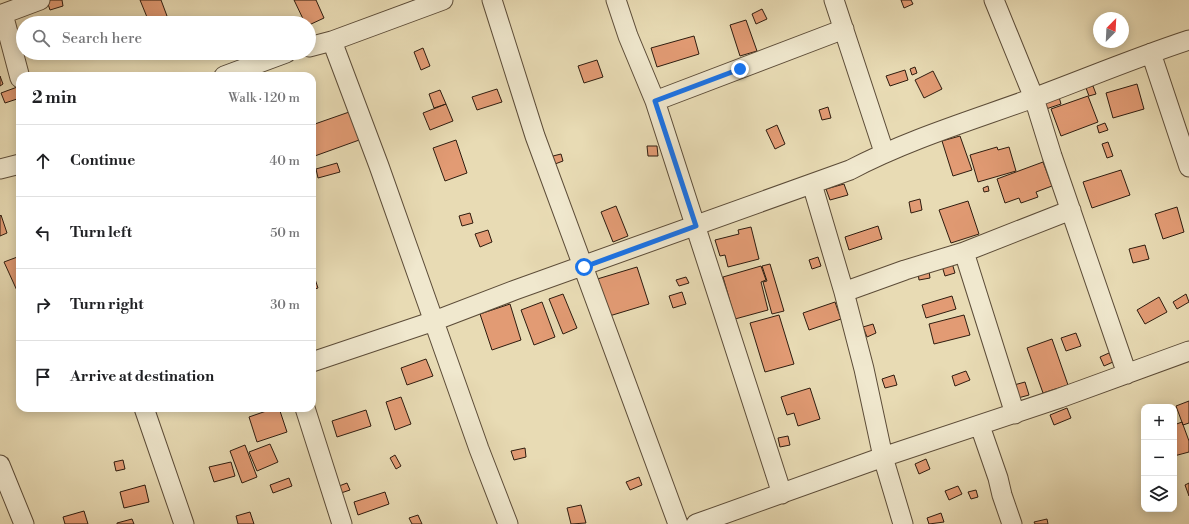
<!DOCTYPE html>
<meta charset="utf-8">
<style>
body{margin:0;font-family:"Libre Bodoni",serif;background:#f2f2f2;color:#202124}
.controls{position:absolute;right:12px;bottom:12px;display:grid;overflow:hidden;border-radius:8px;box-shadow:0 2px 10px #0003}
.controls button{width:36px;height:36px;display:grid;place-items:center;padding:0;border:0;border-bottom:1px solid #e0e0e0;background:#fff;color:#202124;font:20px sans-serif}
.compass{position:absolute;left:1093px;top:12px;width:36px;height:36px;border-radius:50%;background:#fff;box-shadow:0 2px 10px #0003;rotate:24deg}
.stop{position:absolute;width:12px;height:12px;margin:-9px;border:3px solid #1a73e8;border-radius:50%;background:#fff}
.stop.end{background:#1a73e8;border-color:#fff;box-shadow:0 1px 4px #0008}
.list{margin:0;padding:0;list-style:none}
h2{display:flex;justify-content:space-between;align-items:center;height:52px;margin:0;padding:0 16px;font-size:17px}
h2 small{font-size:13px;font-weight:400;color:#757577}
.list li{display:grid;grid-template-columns:26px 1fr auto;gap:12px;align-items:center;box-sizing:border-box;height:72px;padding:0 16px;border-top:1px solid #e0e0e0}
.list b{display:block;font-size:15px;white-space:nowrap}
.list em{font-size:13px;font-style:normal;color:#757577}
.icon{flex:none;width:22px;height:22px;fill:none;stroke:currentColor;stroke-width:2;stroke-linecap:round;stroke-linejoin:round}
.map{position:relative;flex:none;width:1189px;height:524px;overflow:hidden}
.search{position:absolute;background:#fff;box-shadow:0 2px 10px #0003;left:16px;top:16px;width:300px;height:44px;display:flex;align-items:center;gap:10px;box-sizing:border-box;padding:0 14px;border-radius:22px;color:#757577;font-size:15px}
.panel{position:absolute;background:#fff;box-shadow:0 2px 10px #0003;left:16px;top:72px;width:300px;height:340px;border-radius:12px}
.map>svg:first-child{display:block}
</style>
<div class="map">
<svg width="1189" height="524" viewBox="0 0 1189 524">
<rect width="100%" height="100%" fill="#e8dbb4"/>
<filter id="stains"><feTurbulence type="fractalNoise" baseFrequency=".005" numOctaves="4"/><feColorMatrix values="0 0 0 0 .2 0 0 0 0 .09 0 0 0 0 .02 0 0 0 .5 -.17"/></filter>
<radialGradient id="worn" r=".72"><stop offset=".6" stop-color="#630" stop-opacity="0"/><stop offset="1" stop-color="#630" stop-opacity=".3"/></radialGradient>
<path fill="#e29b74" stroke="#2e1c0f" d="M51,0H62L63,6L50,10L47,1Z
M140,0H161L167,16L149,22Z
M294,0H316L324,18L309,25V23H305Z
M901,0H911L913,4L904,8Z
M762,9L767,19L756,24L752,14Z
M746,20L757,51L740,56L730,25Z
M694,36L699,54L657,67L651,48Z
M423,48L430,66L421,70L414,52Z
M597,60L603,77L584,83L578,66Z
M915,67L917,73L912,75L910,69Z
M905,70L908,80L890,86L886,76Z
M933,71L942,89L924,98L915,80Z
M0,76L3,84L0,86Z
M1137,84L1144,109L1113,118L1106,93Z
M20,86V98L5,103L1,93Z
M1093,86L1096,94L1089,96L1086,88Z
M497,89L502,102L477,110L472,97Z
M440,90L446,104L434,108L429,94Z
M1088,96L1098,122L1061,136L1051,109Z
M1059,97L1061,104L1046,109L1043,102Z
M446,104L453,121L430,130L423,113Z
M828,107L831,118L822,120L819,110Z
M352,111L362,139L312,157V125Z
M1105,123L1108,130L1099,133L1097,126Z
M777,125L785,144L775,149L766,130Z
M960,136L972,170L953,176L942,141Z
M456,140L467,173L445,181L433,148Z
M1108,142L1113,156L1107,158L1102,144Z
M647,146H657L658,156H648Z
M997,147L998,150L1009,147L1016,171L978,182L970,155Z
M561,154L563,161L555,164L553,156Z
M1043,162L1052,186L1036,192L1038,197L1021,203L1019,198L1005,203L997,179Z
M337,163L340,172L318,178L316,169Z
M1121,170L1130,195L1092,208L1083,182Z
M844,184L848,195L830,200L826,189Z
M988,186L989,191L984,192L983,188Z
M920,199L922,210L911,213L909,202Z
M968,201L979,234L951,243L939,210Z
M616,206L628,236L613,242L601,212Z
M1177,207L1184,232L1163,239L1155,214Z
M470,213L473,223L462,226L459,216Z
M1,215L7,233L0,236V216Z
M878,226L882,239L849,250L845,237Z
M751,227L759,259L728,267L725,255L720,256L715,240L739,234L738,230Z
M488,230L492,242L480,247L475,234Z
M1145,245L1149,259L1133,263L1129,249Z
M20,256V295H19L4,262Z
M818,257L821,266L812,269L809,260Z
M952,263L955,273L945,276L942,266Z
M770,264L784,311L772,314L763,282L767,281L762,266Z
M761,266L766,280L761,282L768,310L735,319L723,277Z
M637,267L649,304L606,317L594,280Z
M929,271L930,278L919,280L918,273Z
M686,277L689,283L679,286L676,280Z
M315,279L318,288L312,290V280Z
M682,292L686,304L673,308L669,296Z
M563,294L577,328L563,334L549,299Z
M1186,294L1189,302L1177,309L1173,302Z
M952,296L956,309L926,318L922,305Z
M1159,297L1167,312L1145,324L1137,310Z
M542,302L555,337L534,345L521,310Z
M835,302L841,319L809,330L803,313Z
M510,304L521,340L492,350L480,314Z
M779,315L794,364L765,372L750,323Z
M964,315L970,335L934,344L929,324Z
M873,324L876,333L867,337L863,327Z
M1076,333L1081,346L1066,351L1061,338Z
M1052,339L1068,385L1043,393L1027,348Z
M1109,353L1113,362L1104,366L1100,357Z
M426,359L433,376L407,385L401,368Z
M966,371L970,380L955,386L952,376Z
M894,375L897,385L885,388L882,379Z
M1025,382L1029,395L1018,398L1014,385Z
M810,388L820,419L798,426L794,413L787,415L781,397Z
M401,397L411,424L395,430L386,402Z
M1189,401V423L1183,425L1176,406Z
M275,408H279L287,432L257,442L249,417Z
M1067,408L1071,418L1054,425L1050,415Z
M366,410L371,426L337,437L332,421Z
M1182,422L1189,441V452L1174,456V425Z
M788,436L790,445L780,447L778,438Z
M270,444L278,462L257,471L249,452Z
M245,445L257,477L242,483L230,451Z
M525,448L526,457L514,460L511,451Z
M395,455L401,466L396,469L390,458Z
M926,459L930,469L919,474L915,464Z
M123,460L125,469L116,471L114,462Z
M231,462L235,476L214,482L209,467Z
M639,477L642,485L630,490L626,482Z
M289,478L292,486L273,493L270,485Z
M347,483L350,490L341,493L339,486Z
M1189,483V496L1185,485Z
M145,485L149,502L124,508L120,492Z
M958,486L962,494L949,500L945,491Z
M976,490L978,497L971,499L968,492Z
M385,492L389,504L358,515L354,502Z
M581,505L586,523L571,524L567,508Z
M84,511L88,524H65L63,517Z
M250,512L254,524H238L236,516Z
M941,513L944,522L929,524L927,518Z
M418,515L422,524H412L409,518Z
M132,519L134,524H117V523Z
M1047,519L1048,524H1035L1034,522Z"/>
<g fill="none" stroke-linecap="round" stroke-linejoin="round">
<defs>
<path id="minor" d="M492,0L535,136L678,524
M616,0L628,36L655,101L782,494
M834,0L884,152
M994,0L1034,98L1052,156L1127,374
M3,14L20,78
M0,15L40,0
M332,41L379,166L479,449L508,524
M309,47L332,41L443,0
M1151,53L1189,167
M224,76L286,53
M655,101L844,29
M0,169L20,164
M812,184L844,292L864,369L883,457L903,524
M964,252L1015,414
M844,292L905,270L964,252L1071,210
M312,362L434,321L515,290L850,170C909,139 973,120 1036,97C1087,78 1137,57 1189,40
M144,408L184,524
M305,408L342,524
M980,426L998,478L1002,495L1012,524
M0,465L24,524
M696,524L883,457L1060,398L1189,351"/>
</defs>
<use href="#minor" stroke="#5c4c38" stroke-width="21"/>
<use href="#minor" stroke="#f0e8ce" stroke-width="19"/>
</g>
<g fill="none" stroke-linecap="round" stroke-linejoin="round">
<path stroke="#1a73e8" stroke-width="5" d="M584,267L696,226L655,101L740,69"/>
</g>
<rect width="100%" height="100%" filter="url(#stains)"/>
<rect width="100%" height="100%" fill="url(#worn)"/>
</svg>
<div class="controls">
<button>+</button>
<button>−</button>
<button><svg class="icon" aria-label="layers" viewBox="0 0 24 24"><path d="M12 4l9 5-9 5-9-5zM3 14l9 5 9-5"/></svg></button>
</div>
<svg class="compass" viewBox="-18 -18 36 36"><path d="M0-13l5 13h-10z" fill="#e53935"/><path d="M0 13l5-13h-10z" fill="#757577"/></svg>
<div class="stop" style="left:584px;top:267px"></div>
<div class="stop end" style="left:740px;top:69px"></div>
<div class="search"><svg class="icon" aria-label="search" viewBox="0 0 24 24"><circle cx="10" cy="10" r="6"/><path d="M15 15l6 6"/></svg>Search here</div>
<section class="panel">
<h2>2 min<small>Walk · 120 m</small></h2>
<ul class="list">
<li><svg class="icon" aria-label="ahead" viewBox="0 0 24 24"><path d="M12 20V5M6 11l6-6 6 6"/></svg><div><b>Continue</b></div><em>40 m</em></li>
<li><svg class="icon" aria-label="left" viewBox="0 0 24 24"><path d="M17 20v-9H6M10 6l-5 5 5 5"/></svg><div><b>Turn left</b></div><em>50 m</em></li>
<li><svg class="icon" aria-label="right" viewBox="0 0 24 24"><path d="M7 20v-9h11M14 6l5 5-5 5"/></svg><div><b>Turn right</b></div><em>30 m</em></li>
<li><svg class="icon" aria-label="arrive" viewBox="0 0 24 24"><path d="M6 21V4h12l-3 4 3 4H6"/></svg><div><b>Arrive at destination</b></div></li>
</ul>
</section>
</div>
